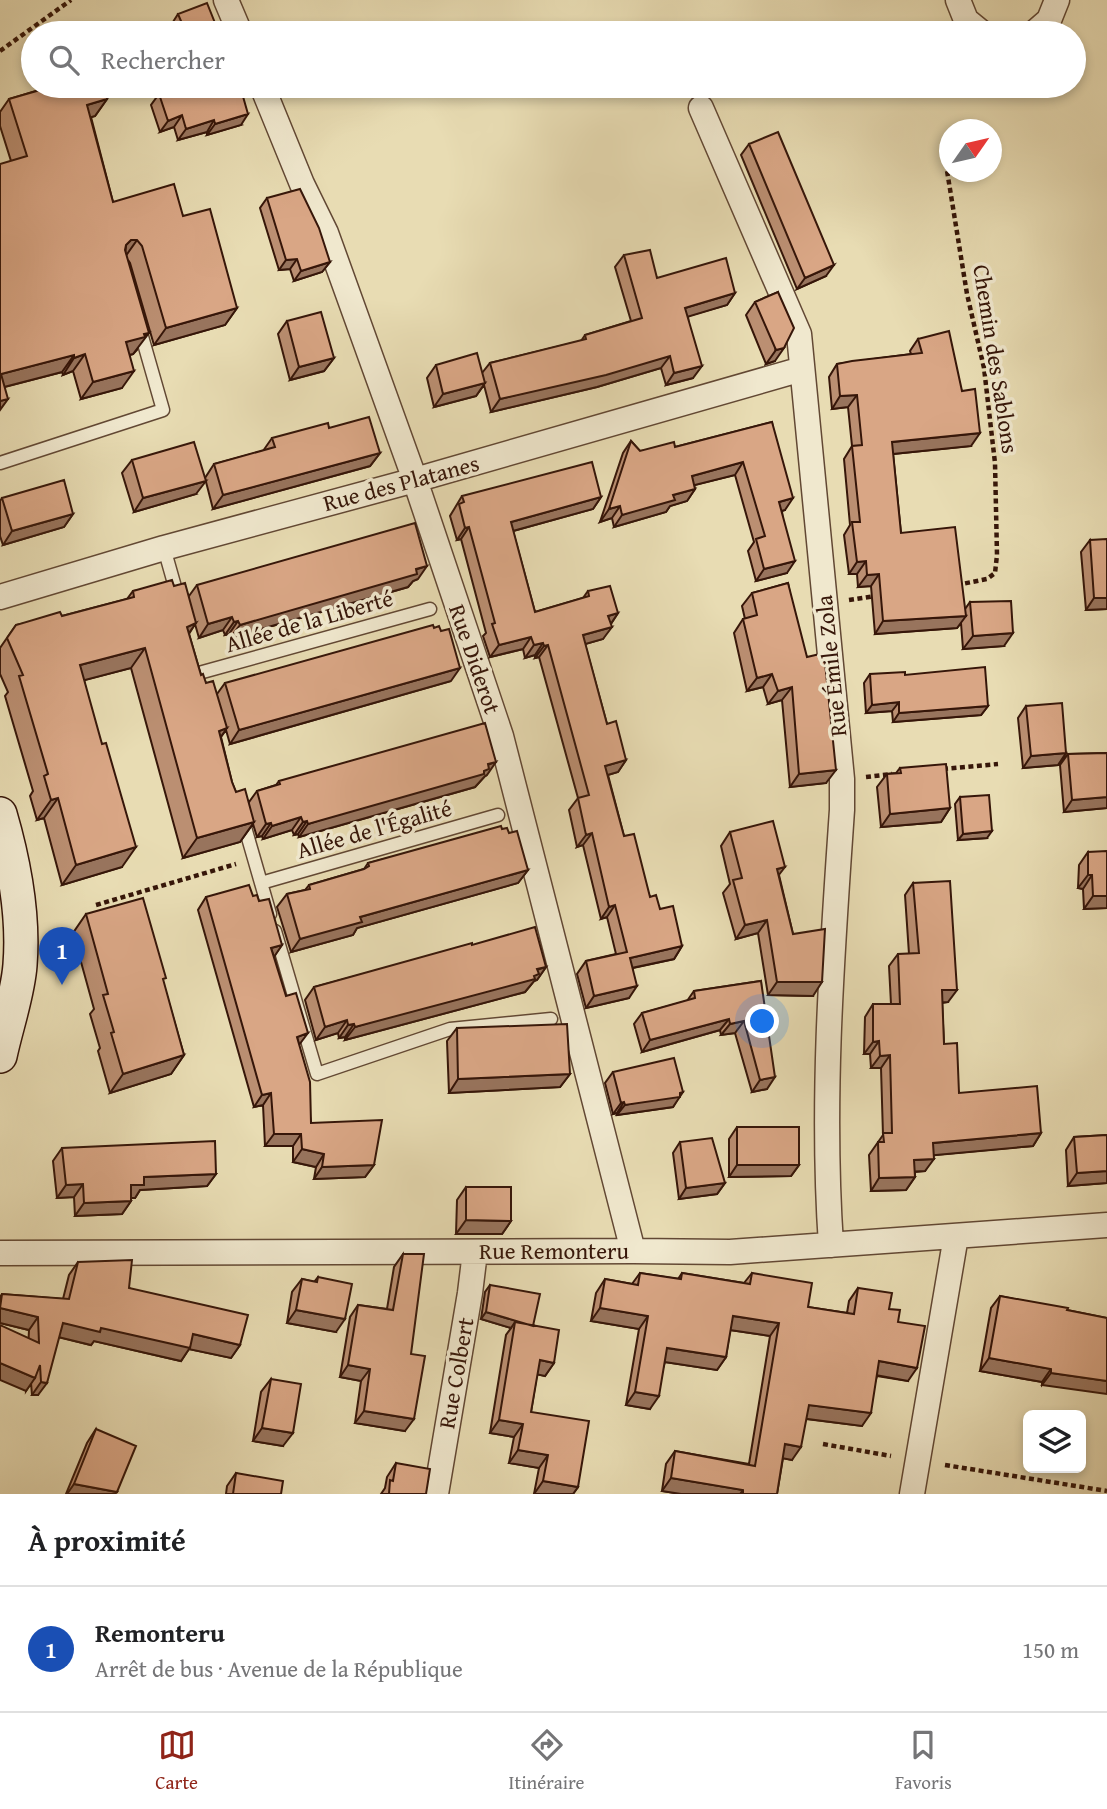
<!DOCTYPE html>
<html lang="fr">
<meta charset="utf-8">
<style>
body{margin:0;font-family:"Gentium Book Plus",serif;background:#f2f2f2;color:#202124}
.controls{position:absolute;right:21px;bottom:21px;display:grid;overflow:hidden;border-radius:10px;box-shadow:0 4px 10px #0003}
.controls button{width:63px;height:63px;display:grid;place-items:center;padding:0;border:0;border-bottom:2px solid #e0e0e0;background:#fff;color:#202124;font:35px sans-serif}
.compass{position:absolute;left:939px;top:119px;width:63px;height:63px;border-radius:50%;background:#fff;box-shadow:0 4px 10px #0003;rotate:56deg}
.you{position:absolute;left:763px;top:1022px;width:24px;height:24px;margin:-18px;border:5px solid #fff;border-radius:50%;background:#1a73e8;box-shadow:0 0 0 10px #1a73e833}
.badge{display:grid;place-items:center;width:46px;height:46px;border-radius:50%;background:#8f2418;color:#fff;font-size:23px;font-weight:700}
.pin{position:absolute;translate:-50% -58px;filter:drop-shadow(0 2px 4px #0008)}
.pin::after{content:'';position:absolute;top:37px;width:24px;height:21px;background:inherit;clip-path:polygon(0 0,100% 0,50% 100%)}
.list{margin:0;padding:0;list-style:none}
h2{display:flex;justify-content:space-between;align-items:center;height:91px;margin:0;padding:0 28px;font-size:30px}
h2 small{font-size:23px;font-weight:400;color:#757577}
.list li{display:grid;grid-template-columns:46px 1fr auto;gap:21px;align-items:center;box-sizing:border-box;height:126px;padding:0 28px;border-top:2px solid #e0e0e0}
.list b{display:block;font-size:26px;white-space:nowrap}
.list p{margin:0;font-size:23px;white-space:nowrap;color:#757577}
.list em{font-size:23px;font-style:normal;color:#757577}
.icon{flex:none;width:38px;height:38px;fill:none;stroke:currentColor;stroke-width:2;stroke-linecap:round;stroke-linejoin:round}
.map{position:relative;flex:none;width:1107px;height:1494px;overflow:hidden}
.search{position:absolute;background:#fff;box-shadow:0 4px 10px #0003;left:21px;right:21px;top:21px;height:77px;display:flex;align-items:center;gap:18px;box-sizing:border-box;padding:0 24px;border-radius:38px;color:#757577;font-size:26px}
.sheet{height:217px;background:#fff}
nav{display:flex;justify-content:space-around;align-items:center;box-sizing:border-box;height:98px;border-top:2px solid #e0e0e0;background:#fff;font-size:19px;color:#757577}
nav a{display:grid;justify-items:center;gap:4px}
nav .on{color:#8f2418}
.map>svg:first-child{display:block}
</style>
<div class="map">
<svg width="1107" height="1494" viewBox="0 0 1107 1494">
<rect width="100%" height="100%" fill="#e8dcb3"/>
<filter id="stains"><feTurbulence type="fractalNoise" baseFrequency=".00286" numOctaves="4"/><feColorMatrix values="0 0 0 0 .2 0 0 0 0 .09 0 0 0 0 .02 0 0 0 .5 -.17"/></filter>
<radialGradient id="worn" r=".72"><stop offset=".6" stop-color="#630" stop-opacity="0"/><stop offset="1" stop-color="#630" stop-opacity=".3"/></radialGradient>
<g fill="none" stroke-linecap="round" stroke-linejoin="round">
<defs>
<path id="lane" d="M0,463L163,410L139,326
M164,548L179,601
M199,673L430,609
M242,817L270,914
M261,883L498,815
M275,931L317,1074L450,1029L551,1019"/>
<path id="street" d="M226,0L240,33
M958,0L966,20L982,33
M1034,33L1049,20L1057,0
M262,86L302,184L326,233L415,480L501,736L633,1251
M701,108L799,334L842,779V810C832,955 821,1100 831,1245
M0,597L164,548L415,480L802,369
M0,1253L633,1251L730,1252L1107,1225
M436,1494L470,1293L475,1252
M912,1494L956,1236"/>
<path id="secondary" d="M0,814C14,862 24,915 20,965C18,994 6,1027 0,1056"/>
</defs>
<use href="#lane" stroke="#624834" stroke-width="15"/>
<use href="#street" stroke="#624834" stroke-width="27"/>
<use href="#secondary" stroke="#361609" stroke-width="36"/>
<path stroke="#361609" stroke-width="4.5" stroke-dasharray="5 3.5" stroke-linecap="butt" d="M0,51L71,0
M943,146L967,294L984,368L995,463L997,555L995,573L987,579L957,585
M849,600L875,596
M943,769L998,764
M866,777L892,774
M96,905L236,864
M823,1444L891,1456
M945,1465L1107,1491"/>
<use href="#lane" stroke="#f0e8ce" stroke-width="12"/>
<use href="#street" stroke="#f0e8ce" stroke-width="24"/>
<use href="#secondary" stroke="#f0e8ce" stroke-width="33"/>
</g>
<path fill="#bb8f72" stroke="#361609" stroke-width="2" d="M178,14L219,33H174L171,25Z
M52,86H103L107,99L95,116L91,117L113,202L183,216L237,308L225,325L154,345L130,263L128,260L137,350L133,354L129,355L122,388L81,399L73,371L63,375L62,372L5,387L11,161L0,126V112L9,99Z
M159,94L241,125L207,135V132L178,140L174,127L160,132L151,105Z
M749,144L826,276L797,289L741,155Z
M267,198L330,262L322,272L294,281L290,269L279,270L260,208Z
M624,255L657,278L735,293L727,305L688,316L693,378L666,385L661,368L597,387L491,412L484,385L476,396L434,407L427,378L436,365L482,373L490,363L581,341L585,335L631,321L615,267Z
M778,292L775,361L766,364L746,315L755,302Z
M287,321L334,358L324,371L290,380L278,334Z
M918,339L971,446L893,454L901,533L965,609L970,602L1004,646L963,649L961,623L957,628L875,634L871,586L858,587L857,574H849L844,535L850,525L844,459L852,446L848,407L832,409L829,377L837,364L911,354L910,351Z
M772,422L785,510L782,511L787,573L756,581L748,551L754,542L735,475L694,485L695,489L687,501L670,506L666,512L614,527L612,518L600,522L623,453L631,441L640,451L675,447Z
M272,438L380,453L370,466L213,509L205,478L214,464L263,451Z
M132,460L196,494L134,512L122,473Z
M462,496L601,497L593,509L513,531L535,612L583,598L588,591L618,613L611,624L603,639L585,644L607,724L626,760L618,772L608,775L624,836L650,897L660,909L682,946L674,959L633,968L629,998L586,1008L577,974L586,961L616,954L607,917L601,919L583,845L577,847L569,810L578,798L539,657L535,658V655L525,658L523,649L490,657L483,636L486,633L461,539L457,540L450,516Z
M2,498L73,514L64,527L3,545L0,536V501Z
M1090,540L1107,609L1086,610L1081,552Z
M418,579L413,581L408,587L230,638L229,634L225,635L223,630L199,638L195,624L189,634L201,675L206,683L217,694L225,683L451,681L230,744L226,730L221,737L232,782L236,792L249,802L257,791L276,785L279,781L487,775L485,776L475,787L299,837L298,834L294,835L292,830L263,839L262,836L257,837L253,824L240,842L183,858L131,668L84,680L122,867L62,885L44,818L37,820L30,796L33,791L5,696L8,692L0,674V648L16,625L62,616L127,599L133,591L174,586L189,596L197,585Z
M788,583L826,783L790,787L782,700L768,704L763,687L747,691L734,633L743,619H745L742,606L752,593Z
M870,674L905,675L988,706L981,715L893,722L892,711L866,713L864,683Z
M1026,706L1066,753L1058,765L1023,768L1018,718Z
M1107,753V808L1064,812L1060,765L1068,754Z
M900,768L950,808L941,822L881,827L877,787L887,774L896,773Z
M960,797L987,838L958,840L955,804Z
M502,829L509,833L528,870L518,883L357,928L353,935L291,952L277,907L287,894L305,890L309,885L364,869L368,863Z
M730,832L779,875L793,934L813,996L768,995L758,933L736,939L723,893L730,884L721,846Z
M1088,852L1107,908L1084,909L1083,889L1078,888L1079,865Z
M913,883L948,1002L942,1003L944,1044L959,1093L1041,1133L1033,1146L934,1155L925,1171L915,1172V1177L906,1190L871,1191L869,1155L883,1135L881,1068H871L870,1054H864L865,1017L873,1004H891L889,966L898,954H909L905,895Z
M253,896L259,901L282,945L274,956L299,1045L311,1123L374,1165L365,1177L314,1179L316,1167L293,1162V1146H265L263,1105L254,1107L198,910L206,897Z
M86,914L163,982L184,1055L171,1074L110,1093L98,1051L100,1048L90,1014L94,1009L73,933Z
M472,945L546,967L537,980L534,981L525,992L345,1040V1037L339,1038L338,1033L316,1040L305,1000L314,987Z
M761,981L767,1089L752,1092L735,1033L721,1035L720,1030L642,1052L634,1024L642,1013L687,1001L694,991Z
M457,1028L570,1074L560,1087L449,1093L447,1041Z
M613,1072L680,1095L673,1107L617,1115V1113L613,1114L605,1083Z
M737,1127L799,1165L791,1176L729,1177V1139Z
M1107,1135V1183L1068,1186L1066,1150L1074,1137Z
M680,1142L725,1183L717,1194L679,1199L673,1153Z
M62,1148L216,1174L207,1186L140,1190L135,1198H131V1201L122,1214L75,1216L74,1197L57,1198L53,1161Z
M466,1187L511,1221L502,1234H456L457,1200Z
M403,1254L411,1354L405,1431L355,1423L361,1381L340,1377L350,1317L358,1305L387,1309L394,1267Z
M78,1262L129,1288L240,1345L231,1358L189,1349L181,1361L94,1341L91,1345L59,1337L38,1395H32L31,1383L26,1391L29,1330L0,1323V1297L2,1294L63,1299L69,1275Z
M640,1273L678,1279L682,1273L744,1283L752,1273L808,1307L847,1313L849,1301L858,1288L889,1309L898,1322L908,1381L877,1376L862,1426L806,1419L792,1460L783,1458L777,1494H681L662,1491L666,1464L675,1451L749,1464L770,1336L730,1330L726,1357L717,1370L665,1362L650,1409L626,1405L639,1329L591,1321L596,1293L605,1279L632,1284Z
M318,1277L336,1332L287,1323L292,1292L302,1279L314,1282Z
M490,1285L533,1325L554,1363L545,1376L537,1374L531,1412L578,1487L573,1494H534L539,1468L509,1463L514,1437L490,1433L506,1335L511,1328L481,1319L485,1292Z
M1000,1296L1067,1310L1107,1318L1042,1385V1382L980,1371L991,1308Z
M271,1379L283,1446L253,1441L261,1392Z
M96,1429L115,1494H66L87,1443Z
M396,1463L426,1494H381L385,1488L387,1477Z
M236,1473L281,1494H226L227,1486Z"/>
<path fill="#98745d" stroke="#361609" stroke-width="2" d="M107,99L95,116L76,122L87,105Z
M248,114L241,125L207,135L215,124Z
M182,115L174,127L160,132L168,121Z
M214,120L207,132L178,140L186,129Z
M131,240H137L125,257L126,245Z
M297,259L290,269L279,270L286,260Z
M330,262L322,272L294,281L301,271Z
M834,265L826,276L797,289L805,278Z
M735,293L727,305L677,320L685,308Z
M237,308L225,325L154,345L166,328Z
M149,333L133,354L114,359L126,342Z
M784,348L775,361L766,364L776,350Z
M85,354L73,371L63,375L74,358Z
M74,355L62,372L0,388L1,374Z
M670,356L661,368L597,387L491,412L500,399Z
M334,358L324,371L290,380L299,367Z
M702,366L693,378L666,385L674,373Z
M134,371L122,388L81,399L93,382Z
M485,383L476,396L434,407L443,394Z
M857,395L848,407L832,409L840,396Z
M8,399L0,410V401Z
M980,433L971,446L883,455L892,442Z
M380,453L370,466L213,509L223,495Z
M743,462L735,475L683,488L692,476Z
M206,481L196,494L134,512L143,498Z
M695,489L687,501L670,506L666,512L614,527L622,515L673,495Z
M601,497L593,509L502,534L511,522Z
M793,498L785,510L771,514L779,502Z
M620,506L612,518L600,522L609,509Z
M73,514L64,527L3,545L12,531Z
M469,527L461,539L457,540L465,528Z
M795,561L787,573L756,581L764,569Z
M866,561L857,574H849L857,562Z
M427,566L418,579L413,581L408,587L230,638L240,625Z
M879,574L871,586L858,587L867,575Z
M1094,598H1107V609L1086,610Z
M618,613L610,625L608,616Z
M966,616L957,628L875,634L883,621Z
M232,617L223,630L199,638L208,624Z
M238,621L229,634L225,635L234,622Z
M196,623L182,643L187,627Z
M612,627L603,639L575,647L583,635Z
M1013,633L1004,646L963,649L973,636Z
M531,637L523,649L490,657L499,645Z
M543,643L535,655L525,658L534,645Z
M548,645L539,657L535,658L544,646Z
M145,648L131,668L66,685L80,665Z
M460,668L451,681L230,744L239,730Z
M772,674L763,687L747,691L757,678Z
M792,687L782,700L768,704L778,691Z
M899,702L892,711L866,713L872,705Z
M988,706L981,715L893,722L899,713Z
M227,728L213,748L219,731Z
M1066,753L1058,765L1023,768L1031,756Z
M626,760L618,772L597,778L605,766Z
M496,762L487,775L485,776L475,787L299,837L308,824Z
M836,770L826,783L790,787L799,774Z
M1107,797V808L1064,812L1072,800Z
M58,798L44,818L37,820L51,800Z
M950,808L941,822L881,827L890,814Z
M301,817L292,830L263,839L272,826Z
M307,821L298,834L294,835L303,822Z
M254,822L240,842L183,858L197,838Z
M271,823L262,836L257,837L266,824Z
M992,831L987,838L958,840L963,834Z
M592,833L583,845L577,847L586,835Z
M136,847L122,867L62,885L76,865Z
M785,867L775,880L777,869Z
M528,870L518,883L357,928L353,935L291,952L300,939L360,917Z
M1088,875H1092L1083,889L1078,888Z
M1093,896H1107V908L1084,909Z
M615,905L607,917L601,919L609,907Z
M767,920L758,933L736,939L745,925Z
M282,945L274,957L271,948Z
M682,946L674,959L622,970L630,958Z
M546,967L537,980L534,981L525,992L345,1040L355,1027Z
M777,982H822L813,996L768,995Z
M637,986L629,998L586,1008L594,996Z
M942,990H957L948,1002L933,1003Z
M729,1019L720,1030L642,1052L650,1040Z
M347,1020L338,1033L316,1040L325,1027Z
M744,1021L735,1033L721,1035L730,1024Z
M354,1024L345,1037L339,1038L348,1025Z
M308,1033L299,1045L297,1037Z
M879,1041L870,1054H864L873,1042Z
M184,1055L171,1074L110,1093L123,1074Z
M890,1055L881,1068H871L880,1056Z
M570,1074L560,1087L449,1093L458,1079Z
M775,1077L767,1089L752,1092L760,1080Z
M683,1092L673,1107L617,1115L625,1105Z
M271,1093L263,1105L254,1107L262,1095Z
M624,1102L617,1113L613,1114L621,1103Z
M1041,1133L1033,1146L925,1156L933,1143Z
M274,1134H301L293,1146H265Z
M302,1149L324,1154L316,1167L293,1162Z
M934,1159L925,1171L905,1172L914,1160Z
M374,1165L365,1177L314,1179L322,1167Z
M737,1165H799L791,1176L729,1177Z
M1107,1171V1183L1068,1186L1077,1173Z
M216,1174L207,1186L140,1190L135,1198H122L131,1185L144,1177Z
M915,1177L906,1190L871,1191L879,1178Z
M725,1183L717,1194L679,1199L686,1188Z
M83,1184L74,1197L57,1198L66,1185Z
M131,1201L122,1214L75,1216L84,1203Z
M466,1220L511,1221L502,1234H456Z
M0,1308L38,1317L29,1330L0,1323Z
M600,1308L648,1316L639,1329L591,1321Z
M296,1310L345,1319L336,1332L287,1323Z
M486,1312L533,1326L515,1322L511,1328L481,1319Z
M733,1316L779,1323L770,1336L723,1329Z
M63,1323L101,1328L193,1334L240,1345L231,1358L189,1349L181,1361L94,1341L91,1345L54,1336Z
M667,1348L726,1357L717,1370L658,1361Z
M989,1358L1051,1369L1042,1382L980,1371Z
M540,1360L554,1363L545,1376L530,1373Z
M879,1361L917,1368L908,1381L870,1374Z
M0,1363L35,1378L26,1391L0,1380Z
M348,1365L370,1369L361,1381L340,1377Z
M1051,1373L1107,1381V1394L1042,1385Z
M41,1382L47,1383L38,1395H32Z
M635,1392L659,1396L650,1409L626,1405Z
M809,1405L871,1413L862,1426L800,1418Z
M364,1411L414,1419L405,1431L355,1423Z
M499,1420L523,1424L514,1437L490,1433Z
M262,1428L293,1433L283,1446L253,1441Z
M785,1444L801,1447L792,1460L776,1457Z
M518,1450L548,1455L539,1468L509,1463Z
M671,1478L743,1490L740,1494H681L662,1491Z
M543,1481L578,1487L573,1494H534Z
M74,1484L117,1492L115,1494H67Z"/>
<path fill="#d9a685" stroke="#361609" stroke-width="2" d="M207,3L219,33H186L178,14Z
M54,86H103L107,99L87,105L113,202L174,184L183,216L210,209L237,308L166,328L142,246L137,240H131L126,245L125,250L149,333L144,334L145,337L126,342L134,371L93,382L85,354L74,358V355L1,374L8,399L0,401V164L27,156L9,99Z
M189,86H240L248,114L215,124L214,120L186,129L182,115L168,121L159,94Z
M778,132L834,265L805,278L749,144Z
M300,189L319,228L330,262L301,271L297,259L286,260L267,198Z
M650,250L657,278L726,258L735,293L685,308L702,366L674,373L670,356L606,375L500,399L490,363L586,339L585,335L642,318L624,255Z
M778,292L794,328L784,348L776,350L755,302Z
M321,312L334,358L299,367L287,321Z
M949,331L962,391L975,389L980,433L892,442L901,533L955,527L966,616L883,621L879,574L867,575L866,561L857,562L852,522H860L852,446L862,445L857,395L840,396L837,364L852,361L922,353L918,339Z
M477,353L485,383L443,394L436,365Z
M369,417L380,453L223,495L214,464L275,447L272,438L328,423L329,428Z
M772,422L793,498L779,502L795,561L764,569L756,539L765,536L743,462L692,476L695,489L673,495L675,500L622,515L620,506L609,509L631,441L640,451L674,442L675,447Z
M194,442L206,481L143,498L132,460Z
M592,462L601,497L511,522L535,612L589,596L588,591L610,586L618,613L608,616L612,627L583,635L607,724L616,721L626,760L605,766L624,836L634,834L650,897L656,895L660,909L673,906L682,946L630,958L637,986L594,996L586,961L627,952L615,905L609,907L592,833L586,835L578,798L589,795L548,645L544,646L543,643L534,645L531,637L499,645L492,624L495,623L469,527L465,528L459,504L464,502L462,496Z
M64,480L73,514L12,531L2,498Z
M415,523L427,566L416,569L417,574L240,625L238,621L234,622L232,617L208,624L197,585Z
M1107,539V598H1094L1090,540Z
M172,580L174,586L185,583L196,623L187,627L201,675L203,674L206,683L213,681L227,728L219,731L232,782L236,792L245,789L254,822L197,838L145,648L80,665L102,744L106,743L136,847L76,865L58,798L51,800L44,776L48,774L19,676L23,675L7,638L16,625L60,612L62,616L134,597L133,591Z
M788,583L807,657L824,653L836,770L799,774L792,687L778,691L772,674L757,678L743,619L757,615L752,593Z
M1011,601L1013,633L973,636L970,602Z
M433,625L434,628L439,626L441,631L449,629L460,668L239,730L225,683Z
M985,667L988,706L899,713V702L872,705L870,674L905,672V675Z
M1062,703L1066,753L1031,756L1026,706Z
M485,723L496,762L488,764L489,769L484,771V774L308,824L307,821L303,822L301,817L272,826L271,823L266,824L257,791L280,784L279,781Z
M1107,753V797L1072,800L1068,754Z
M946,764L950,808L890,814L887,774L901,773L900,768Z
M989,795L992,831L963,834L960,797Z
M773,821L785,867L777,869L793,934L825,929L822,982H777L767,920L745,925L733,880L742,878L730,832Z
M501,826L502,829L507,828L509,833L517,831L528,870L360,917L362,922L300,939L287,894L310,889L309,885L364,869L369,866L368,863Z
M1107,851V896H1093L1092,875H1088V852Z
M950,881L957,990H942L944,1044L957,1043L959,1093L1037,1086L1041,1133L933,1143L934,1159L914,1160L915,1177L879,1178L878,1142H884L883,1133H892L890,1055L880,1056L879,1041L873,1042V1004H900L898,954L919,953L913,883Z
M249,885L253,896L257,895L259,901L269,899L282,945L271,948L286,996L296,993L308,1033L297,1037L310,1082L311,1123L382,1120L374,1165L322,1167L324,1154L302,1149L301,1134H274L271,1093L262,1095L206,897Z
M143,898L166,978L163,979L184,1055L123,1074L111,1033L114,1032L103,995L108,994L86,914Z
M535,927L546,967L537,969L539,974L534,976L535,979L355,1027L354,1024L348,1025L347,1020L325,1027L314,987L472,943V945Z
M761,981L775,1077L760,1080L744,1021L730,1024L729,1019L650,1040L642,1013L695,998L694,991Z
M567,1024L570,1074L458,1079L457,1028Z
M674,1058L683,1092L680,1093V1097L625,1105L624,1102L621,1103L613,1072Z
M737,1127H799V1165H737Z
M1107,1135V1171L1077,1173L1074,1137Z
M712,1138L725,1183L686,1188L680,1142Z
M215,1141L216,1174L144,1177V1185H131V1201L84,1203L83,1184L66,1185L62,1148Z
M466,1187H511V1221L466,1220Z
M403,1254H424L411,1354L425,1356L414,1419L364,1411L370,1369L348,1365L358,1305L393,1310Z
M132,1260L129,1288L248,1315L240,1345L193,1334L190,1348L101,1328L100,1332L63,1323L47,1383L41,1382L40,1365L35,1378L0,1363V1325L39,1343L38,1317L0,1308L2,1294L69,1299L78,1262Z
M640,1273L681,1279L682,1273L750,1284L752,1273L812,1283L808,1307L854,1314L858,1288L892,1293L889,1309L900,1310L898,1322L925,1326L917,1368L879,1361L871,1413L809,1405L801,1447L785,1444L777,1494H743V1490L671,1478L675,1451L755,1466L779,1323L733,1316L726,1357L667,1348L659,1396L635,1392L648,1316L600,1308L605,1279L638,1285Z
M318,1277L352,1284L345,1319L296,1310L302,1279L317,1282Z
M490,1285L540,1294L533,1326L486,1312Z
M1000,1296L1068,1308L1067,1310L1107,1318V1381L1051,1373V1369L989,1358Z
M515,1322L559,1330L554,1363L540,1360L531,1412L589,1421L578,1487L543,1481L548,1455L518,1450L523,1424L499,1420Z
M271,1379L301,1384L293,1433L262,1428Z
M96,1429L136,1446L117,1492L74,1484Z
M396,1463L430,1469L426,1494H389L390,1480L393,1481Z
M236,1473L283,1481L281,1494H233Z"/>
<g text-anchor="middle" stroke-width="7" stroke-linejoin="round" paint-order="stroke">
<g font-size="23" fill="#361609" stroke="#f0e8ce">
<text transform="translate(996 359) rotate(81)" y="8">Chemin des Sablons</text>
<text transform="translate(401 483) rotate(-15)" y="8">Rue des Platanes</text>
<text transform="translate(309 621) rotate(-16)" y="8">Allée de la Liberté</text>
<text transform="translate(475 659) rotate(71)" y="8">Rue Diderot</text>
<text transform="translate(831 666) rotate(-96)" y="8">Rue Émile Zola</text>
<text transform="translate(374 829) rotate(-16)" y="8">Allée de l'Égalité</text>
<text x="554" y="1259">Rue Remonteru</text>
<text transform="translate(456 1373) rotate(-80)" y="8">Rue Colbert</text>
</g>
</g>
<rect width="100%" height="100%" filter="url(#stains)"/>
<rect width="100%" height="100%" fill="url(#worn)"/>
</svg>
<div class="controls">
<button><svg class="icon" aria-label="layers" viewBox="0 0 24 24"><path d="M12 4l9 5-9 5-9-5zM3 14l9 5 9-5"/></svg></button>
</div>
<svg class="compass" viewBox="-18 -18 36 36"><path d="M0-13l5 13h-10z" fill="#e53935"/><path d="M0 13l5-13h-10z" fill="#757577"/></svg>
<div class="you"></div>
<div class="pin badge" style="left:62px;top:985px;background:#1a4fb4">1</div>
<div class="search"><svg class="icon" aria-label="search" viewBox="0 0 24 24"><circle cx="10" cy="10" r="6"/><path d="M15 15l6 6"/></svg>Rechercher</div>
</div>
<section class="sheet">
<h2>À proximité<small></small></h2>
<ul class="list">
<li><span class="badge" style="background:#1a4fb4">1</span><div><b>Remonteru</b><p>Arrêt de bus · Avenue de la République</p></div><em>150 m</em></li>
</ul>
</section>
<nav>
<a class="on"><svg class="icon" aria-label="map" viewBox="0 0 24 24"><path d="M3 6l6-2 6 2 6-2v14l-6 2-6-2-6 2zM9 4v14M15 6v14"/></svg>Carte</a>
<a><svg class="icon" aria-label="directions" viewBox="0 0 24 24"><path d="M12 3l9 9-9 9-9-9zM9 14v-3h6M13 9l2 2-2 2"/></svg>Itinéraire</a>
<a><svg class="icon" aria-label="saved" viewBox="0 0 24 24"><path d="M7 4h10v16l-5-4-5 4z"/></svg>Favoris</a>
</nav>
